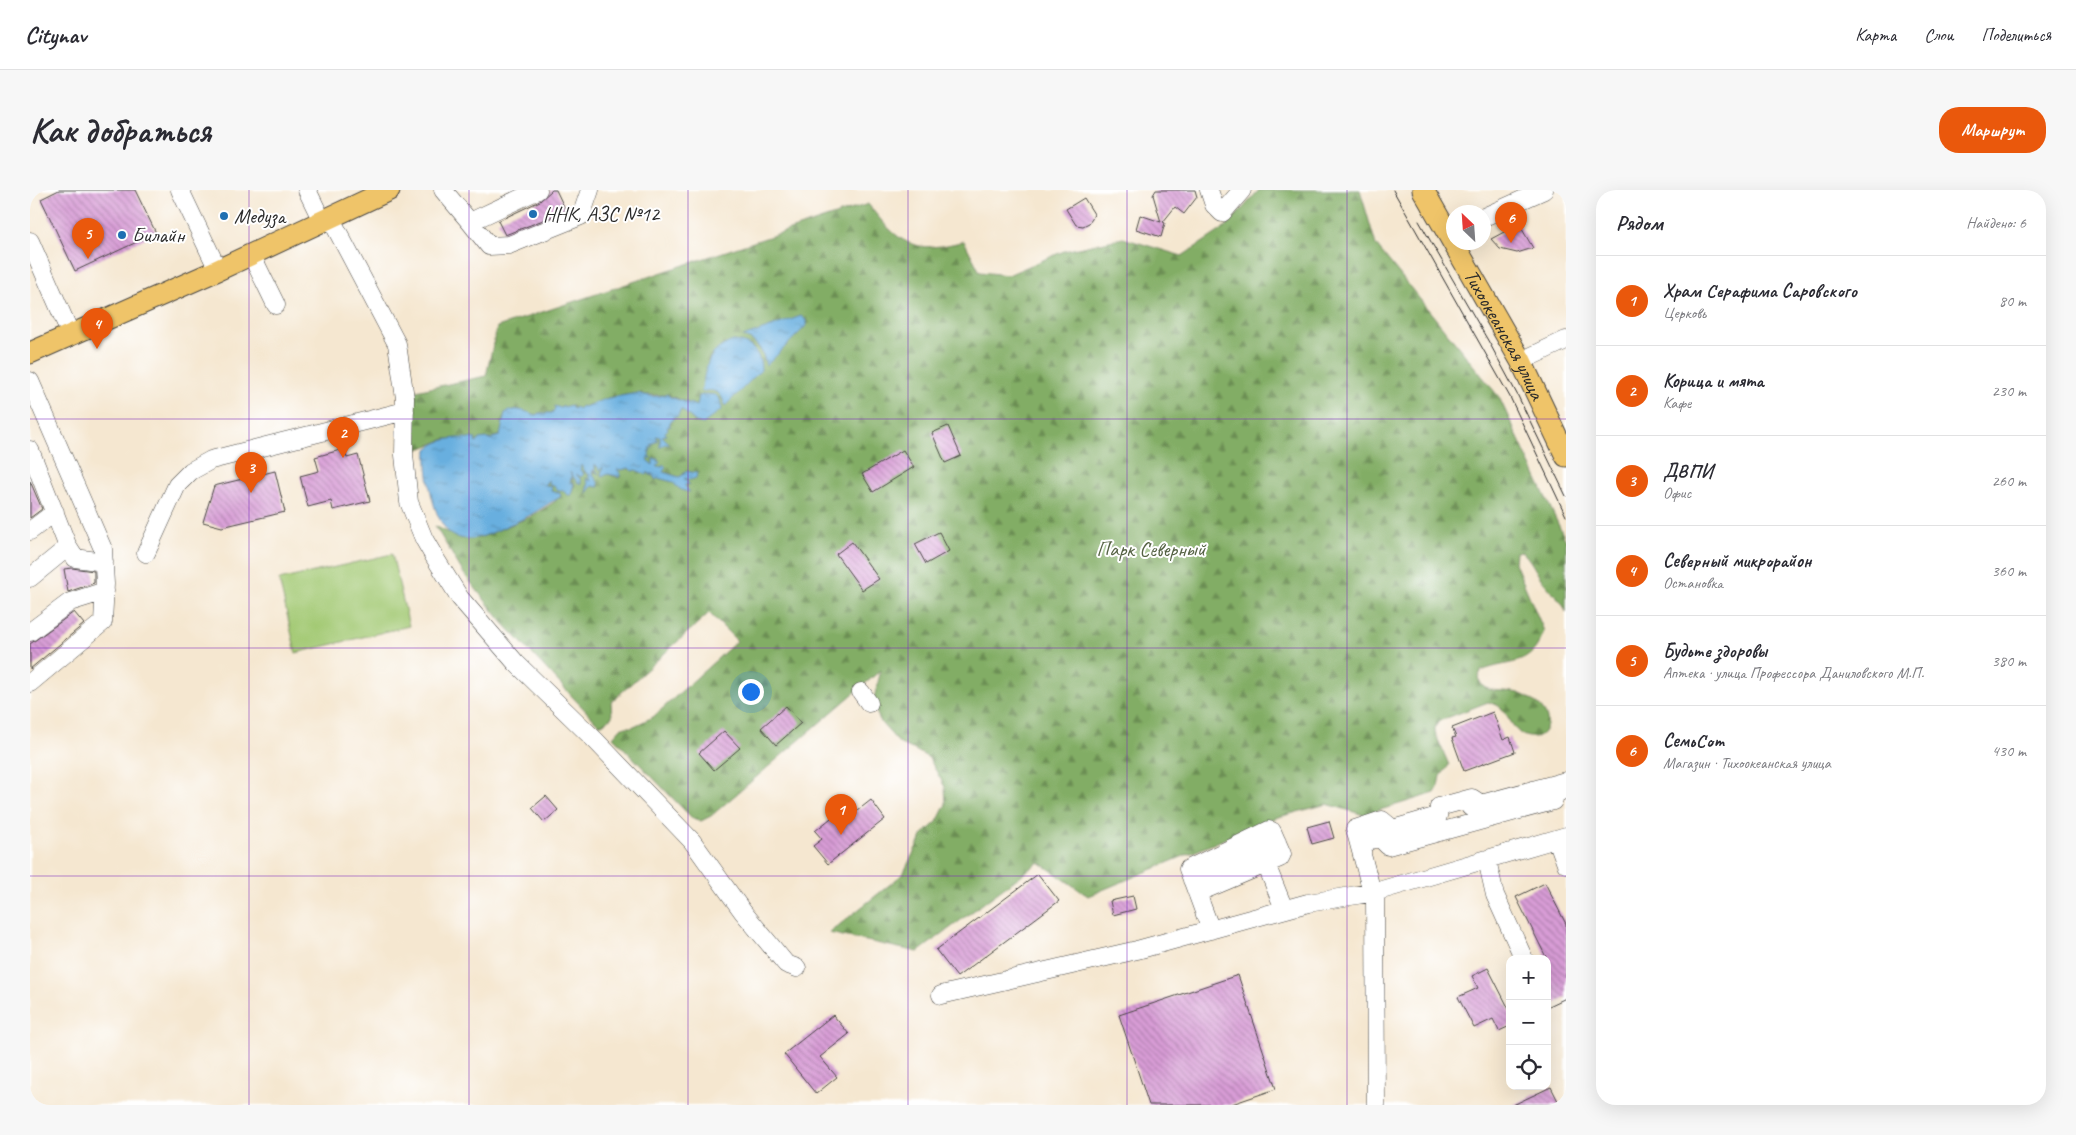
<!DOCTYPE html>
<html lang="ru">
<meta charset="utf-8">
<style>
body{margin:0;font-family:Caveat,sans-serif;background:#f7f7f7;color:#2b2b33}
.controls{position:absolute;right:15px;bottom:15px;display:grid;overflow:hidden;border-radius:10px;box-shadow:0 5px 20px #0002}
.controls button{width:45px;height:45px;display:grid;place-items:center;padding:0;border:0;border-bottom:1px solid #e1e1e2;background:#fff;color:#2b2b33;font:25px sans-serif}
.compass{position:absolute;left:1416px;top:15px;width:45px;height:45px;border-radius:50%;background:#fff;box-shadow:0 5px 20px #0002;rotate:335deg}
.you{position:absolute;left:720px;top:501px;width:18px;height:18px;margin:-12px;border:4px solid #fff;border-radius:50%;background:#1a73e8;box-shadow:0 0 0 8px #1a73e833}
.badge{display:grid;place-items:center;width:32px;height:32px;border-radius:50%;background:#ea580c;color:#fff;font-size:16px;font-weight:700}
.pin{position:absolute;translate:-50% -41px;filter:drop-shadow(0 1px 2px #0008)}
.pin::after{content:'';position:absolute;top:26px;width:18px;height:15px;background:inherit;clip-path:polygon(0 0,100% 0,50% 100%)}
.list{margin:0;padding:0;list-style:none}
h2{display:flex;justify-content:space-between;align-items:center;height:65px;margin:0;padding:0 20px;font-size:21px}
h2 small{font-size:16px;font-weight:400;color:#7c7c81}
.list li{display:grid;grid-template-columns:32px 1fr auto;gap:15px;align-items:center;box-sizing:border-box;height:90px;padding:0 20px;border-top:1px solid #e1e1e2}
.list b{display:block;font-size:19px;white-space:nowrap}
.list p{margin:0;font-size:16px;white-space:nowrap;color:#7c7c81}
.list em{font-size:16px;font-style:normal;color:#7c7c81}
.icon{flex:none;width:28px;height:28px;fill:none;stroke:currentColor;stroke-width:2;stroke-linecap:round;stroke-linejoin:round}
.map{position:relative;flex:none;width:1536px;height:915px;overflow:hidden;border-radius:20px}
header{display:flex;align-items:center;gap:30px;box-sizing:border-box;height:70px;padding:0 25px;background:#fff;border-bottom:1px solid #e1e1e2}
header strong{font-size:24px}
nav{display:flex;gap:28px;margin-inline-start:auto;font-size:18px}
.intro{display:flex;align-items:center;justify-content:space-between;box-sizing:border-box;height:120px;padding:0 30px}
h1{margin:0;font-size:35px}
.button{padding:12px 22px;border-radius:20px;background:#ea580c;color:#fff;font-size:18px;font-weight:700}
main{display:flex;gap:30px;padding:0 30px}
aside{flex:1;background:#fff;border-radius:20px;box-shadow:0 5px 20px #0002}
.map>svg:first-child{display:block}
</style>
<header>
<strong>Citynav</strong>
<nav><a>Карта</a><a>Слои</a><a>Поделиться</a></nav>
</header>
<div class="intro"><h1>Как добраться</h1><a class="button">Маршрут</a></div>
<main>
<div class="map">
<svg width="1536" height="915" viewBox="0 0 1536 915">
<defs>
<pattern id="forest-firs" width="22" height="20" patternUnits="userSpaceOnUse" patternTransform="scale(1.25)"><rect width="22" height="20" fill="#82ad65"/><path d="M5 1l3.5 6h-7zM16 11l3.5 6h-7z" fill="#6b8d53"/></pattern>
<pattern id="water-ripples" width="26" height="14" patternUnits="userSpaceOnUse" patternTransform="scale(1.25)"><rect width="26" height="14" fill="#68afdf"/><path d="M2 4q2-2 4 0t4 0M15 11q2-2 4 0t4 0" fill="none" stroke="#568fb5"/></pattern>
<pattern id="building-back-hatch" width="6" height="6" patternUnits="userSpaceOnUse" patternTransform="scale(1.25)"><rect width="6" height="6" fill="#d89cd6"/><path d="M-1 5l2 2M0 0l6 6M5-1l2 2" fill="none" stroke="#af7fae"/></pattern>
</defs>
<rect width="100%" height="100%" fill="#fff"/>
<filter id="ink" filterUnits="userSpaceOnUse"><feTurbulence type="fractalNoise" baseFrequency=".02" numOctaves="2"/><feDisplacementMap in="SourceGraphic" scale="10" xChannelSelector="R" yChannelSelector="G"/><feConvolveMatrix kernelMatrix="1 2 1 2 8 2 1 2 1" color-interpolation-filters="sRGB"/></filter>
<filter id="wash" filterUnits="userSpaceOnUse"><feTurbulence type="fractalNoise" baseFrequency=".0096" numOctaves="4" result="noise"/><feDisplacementMap in="SourceGraphic" scale="20" xChannelSelector="R" yChannelSelector="G"/><feGaussianBlur stdDeviation="1.12" result="paint"/><feColorMatrix in="noise" values="0 0 0 0 0 0 0 0 0 0 0 0 0 0 0 0 0 1.4 0 .05"/><feComposite in="paint" operator="in"/></filter>
<g filter="url(#wash)">
<rect width="100%" height="100%" fill="#f5e7d0"/>
<path fill="#a3c973" stroke="#677a4f" d="M362,364L379,436L266,463L249,390Z"/>
<path fill="url(#forest-firs)" stroke="#566c48" fill-rule="evenodd" d="M1229,0H1330L1346,55L1469,207L1536,351V422C1532,409 1520,401 1512,390C1504,379 1501,369 1491,361L1486,362L1485,373L1514,441C1501,479 1481,469 1451,481L1448,488C1451,493 1452,497 1458,499C1468,502 1479,500 1488,503C1503,508 1526,524 1514,542C1512,545 1508,547 1504,547C1485,549 1482,529 1471,518C1468,515 1463,513 1458,512L1409,531L1405,537V543L1419,575L1411,586L1409,596L1405,603L1334,625L1297,614L1245,628L1058,706L1009,672L888,762L799,743L873,684L893,644L907,632L916,614L915,597L899,568L885,560L870,554L852,534L845,520L843,512L851,480L681,626L671,631L662,628L583,547L592,537H602L623,527L707,451L679,423L581,512L582,527L572,534H568L473,433L434,384L405,336L430,348H449L500,327L526,311L527,303L521,301L515,294L518,290L524,295L535,301L542,300L544,296L540,292L542,287L540,281L544,288H548L546,285H549L551,274L556,283L560,285L561,291L556,288L558,294L556,301L562,296L568,297C567,291 562,285 561,280L565,283V274L569,278L573,277L571,285L578,284L589,288L591,286L586,279C600,278 619,279 626,290L628,288L643,292L654,301L657,293L653,288L658,290L661,282L655,281L653,285L649,287L633,282L634,275L631,278L627,276V270H624L623,275L617,270L618,260L621,261L619,258L622,252H627L626,246L630,247V255L635,253L632,246L643,227H647L651,218L664,231L673,234L691,219L690,210L681,204L670,206L667,216L638,205H615L608,203L578,208L548,219H543L538,217L525,219L522,223H509L506,225L475,223L471,245L462,248L461,250L445,252L443,249H415L384,261L382,245L386,201L456,186L467,137L838,14C869,54 884,65 934,51L950,82L978,85L1034,61L1093,48L1152,66L1196,37ZM776,130V136L736,175C734,163 728,156 720,148ZM703,151C719,152 727,159 731,174L694,215C693,205 688,200 677,200Z"/>
<path fill="url(#water-ripples)" stroke="#4a6d85" d="M771,126L776,130V136L736,176C734,163 727,149 713,147Z
M703,151C720,152 731,162 731,180L695,216C692,202 684,198 671,202C677,176 675,162 703,151Z
M608,203C615,206 629,208 637,204L640,207L667,216L669,206L676,204L686,205L690,210L692,219L673,234L666,232L651,219L647,227H643L644,230L641,231L639,235L641,236L637,237L638,239L635,242L636,245L632,246L639,253L633,255L630,258V247L626,246L628,251L623,253L624,255L621,254L623,258H619L621,261H618L620,264L618,266L621,267L620,269L618,267L617,270L623,275V269H629L627,271L630,272L627,276L632,277L633,274L636,277L633,282L649,287L653,285L655,281L667,283L666,288L660,290L654,288L660,295L656,294L655,296L660,302C653,302 646,297 643,292L628,288L626,290L621,283V286L618,282L617,285L606,280L602,281L599,278L591,280L587,279L591,284L588,288L587,286L578,284L572,287L571,285L573,277L570,280L565,274V281L568,282L569,284L563,280L562,283L568,292L569,297L562,296L557,303L558,294L556,288L561,291L558,286L560,285L556,283L551,275L550,280L554,284L551,287L546,284L551,290V294L547,292L540,282L543,290L541,288L540,292L544,293L541,305H538L532,300H527L524,296L520,295L518,290L515,294L517,296L522,297L521,301L530,303L531,306C527,310 522,311 518,314C504,323 496,328 481,334C465,341 448,352 430,348C403,344 395,280 397,259C412,247 429,247 446,249L445,252L447,253L449,249L457,248L458,250L460,248L461,250L462,248L470,246L475,223C486,216 496,222 506,225L509,223H522L525,219L524,216L531,218L533,215L534,217L540,215L543,219L546,217L548,219L552,216L554,217L578,208Z"/>
<g id="blocks">
<path fill="url(#building-back-hatch)" d="M29,0H105L126,43L45,81L11,9Z
M522,0H526L536,21L475,45L468,31L510,11Z
M1126,0H1165L1167,7L1154,24L1145,17L1133,32L1135,33L1131,47L1106,39L1110,25L1131,32L1123,5Z
M1054,8L1064,24L1062,29L1059,33L1053,36L1046,35L1036,19Z
M1489,34L1503,58L1487,63L1470,59L1461,49Z
M918,236L931,266L915,273L902,243Z
M314,259L317,268L328,265L340,311L303,320L301,311L278,317L270,286L289,281L285,267Z
M873,260L884,277L843,302L832,284Z
M245,281L255,322L192,337L173,332L184,296Z
M0,291L12,319L0,328Z
M909,342L919,361L896,374L885,354Z
M822,352L849,389L832,400L806,364Z
M42,378L64,381V393L38,402L34,379Z
M44,422L54,434L0,479V454Z
M756,516L771,533L746,555L731,538Z
M1463,522L1473,550L1480,547L1485,562L1434,581L1422,548L1426,547L1422,538Z
M694,541L710,558L684,580L669,563Z
M516,606L528,620L514,632L502,618Z
M841,610L855,629L798,674L783,656L792,649L785,641L821,612L827,621Z
M1299,631L1304,648L1282,654L1277,637Z
M1008,684L1029,711L927,787L906,760Z
M1515,693L1536,734V808L1517,817V769L1486,707Z
M1103,706L1106,719L1083,725L1080,711Z
M1458,778L1480,821V836L1469,841L1463,829L1444,838L1428,807L1448,798L1442,786Z
M1208,785L1246,899L1199,915H1119L1089,825Z
M803,825L819,844L790,867L807,887L786,904L754,864Z
M1521,897L1530,915H1483Z"/>
</g>
</g>
<g filter="url(#ink)">
<use href="#blocks" fill-opacity="0" stroke="#494744" stroke-width="1"/>
<g fill="none" stroke-linecap="round" stroke-linejoin="round">
<defs>
<path id="minor" d="M150,0L188,80
M277,0L292,31
M413,0L440,32L508,0
M1179,0L1184,15L1192,23L1212,0
M300,27L367,154L375,208L374,265L379,312L394,349L405,368L430,408L486,473L566,551L662,651L713,722L756,774L767,778
M1454,27L1514,0
M440,32L459,56L479,55L551,26L560,0
M0,51L41,145
M221,64L246,115
M1491,171L1536,150
M0,191L73,359L75,394L73,432L0,493
M0,260L38,357L45,368L74,372
M0,341L25,322
M116,363L147,295L161,281L181,270L375,221
M0,388L38,357
M0,442L40,412L75,401
M831,502L839,513
M1440,617L1536,591
M1527,649L1536,674
M1332,663V657C1338,650 1342,648 1351,649L1358,656L1523,611L1525,605L1536,598
M1457,670L1465,705L1494,769
M1236,674L1254,719
M1162,690L1247,652
M1342,702L1325,639L1352,630L1363,639L1408,626L1409,617L1442,608L1451,614
M1167,703L1250,668L1252,664L1242,641L1239,640L1158,679C1166,699 1173,720 1181,740
M911,805L1107,760L1278,713L1345,702
M1346,915L1345,702L1536,646"/>
<g id="major">
<path id="s1" d="M1393,0L1491,171L1536,266"/>
<path d="M0,163L188,80L359,0"/>
</g>
</defs>
<use href="#minor" stroke="#494744" stroke-width="19"/>
<use href="#major" stroke="#494744" stroke-width="23"/>
<use href="#minor" stroke="#fff" stroke-width="18"/>
<use href="#major" stroke="#efc469" stroke-width="21"/>
<path stroke="#2b2b2b" stroke-width="1" d="M1363,0L1480,207L1536,326
M1389,31L1460,154L1488,206L1536,306"/>
</g>
</g>
<path fill="none" stroke="#7b2cbf" stroke-width="1" stroke-opacity="0.55" d="M219,0V915M439,0V915M658,0V915M878,0V915M1097,0V915M1317,0V915M0,229H1536M0,458H1536M0,686H1536"/>
<g fill="#1f6fb2" stroke="#fff" stroke-width="2">
<circle cx="503" cy="24" r="5"/>
<circle cx="194" cy="26" r="5"/>
<circle cx="92" cy="45" r="5"/>
</g>
<g text-anchor="middle" stroke-width="4" stroke-linejoin="round" paint-order="stroke">
<g font-size="21" fill="#2b2b2b" stroke="#fff" text-anchor="start">
<text x="513" y="31">ННК, АЗС №12</text>
<text x="204" y="33">Медуза</text>
<text x="102" y="52">Билайн</text>
</g>
<g font-size="21" fill="#2b2b2b" stroke="#fff">
<text dy="7" stroke="none"><textPath href="#s1" startOffset="166">Тихоокеанская улица</textPath></text>
</g>
<g font-size="21" fill="#556244" stroke="#fff">
<text x="1121" y="366">Парк Северный</text>
</g>
</g>
</svg>
<div class="controls">
<button>+</button>
<button>−</button>
<button><svg class="icon" aria-label="locate" viewBox="0 0 24 24"><circle cx="12" cy="12" r="6"/><path d="M12 2v4M12 18v4M2 12h4M18 12h4"/></svg></button>
</div>
<svg class="compass" viewBox="-18 -18 36 36"><path d="M0-13l5 13h-10z" fill="#e53935"/><path d="M0 13l5-13h-10z" fill="#7c7c81"/></svg>
<div class="you"></div>
<div class="pin badge" style="left:811px;top:645px">1</div>
<div class="pin badge" style="left:313px;top:268px">2</div>
<div class="pin badge" style="left:221px;top:303px">3</div>
<div class="pin badge" style="left:67px;top:159px">4</div>
<div class="pin badge" style="left:58px;top:69px">5</div>
<div class="pin badge" style="left:1481px;top:53px">6</div>
</div>
<aside>
<h2>Рядом<small>Найдено: 6</small></h2>
<ul class="list">
<li><span class="badge">1</span><div><b>Храм Серафима Саровского</b><p>Церковь</p></div><em>80 m</em></li>
<li><span class="badge">2</span><div><b>Корица и мята</b><p>Кафе</p></div><em>230 m</em></li>
<li><span class="badge">3</span><div><b>ДВПИ</b><p>Офис</p></div><em>260 m</em></li>
<li><span class="badge">4</span><div><b>Северный микрорайон</b><p>Остановка</p></div><em>360 m</em></li>
<li><span class="badge">5</span><div><b>Будьте здоровы</b><p>Аптека · улица Профессора Даниловского М.П.</p></div><em>380 m</em></li>
<li><span class="badge">6</span><div><b>СемьСот</b><p>Магазин · Тихоокеанская улица</p></div><em>430 m</em></li>
</ul>
</aside>
</main>
